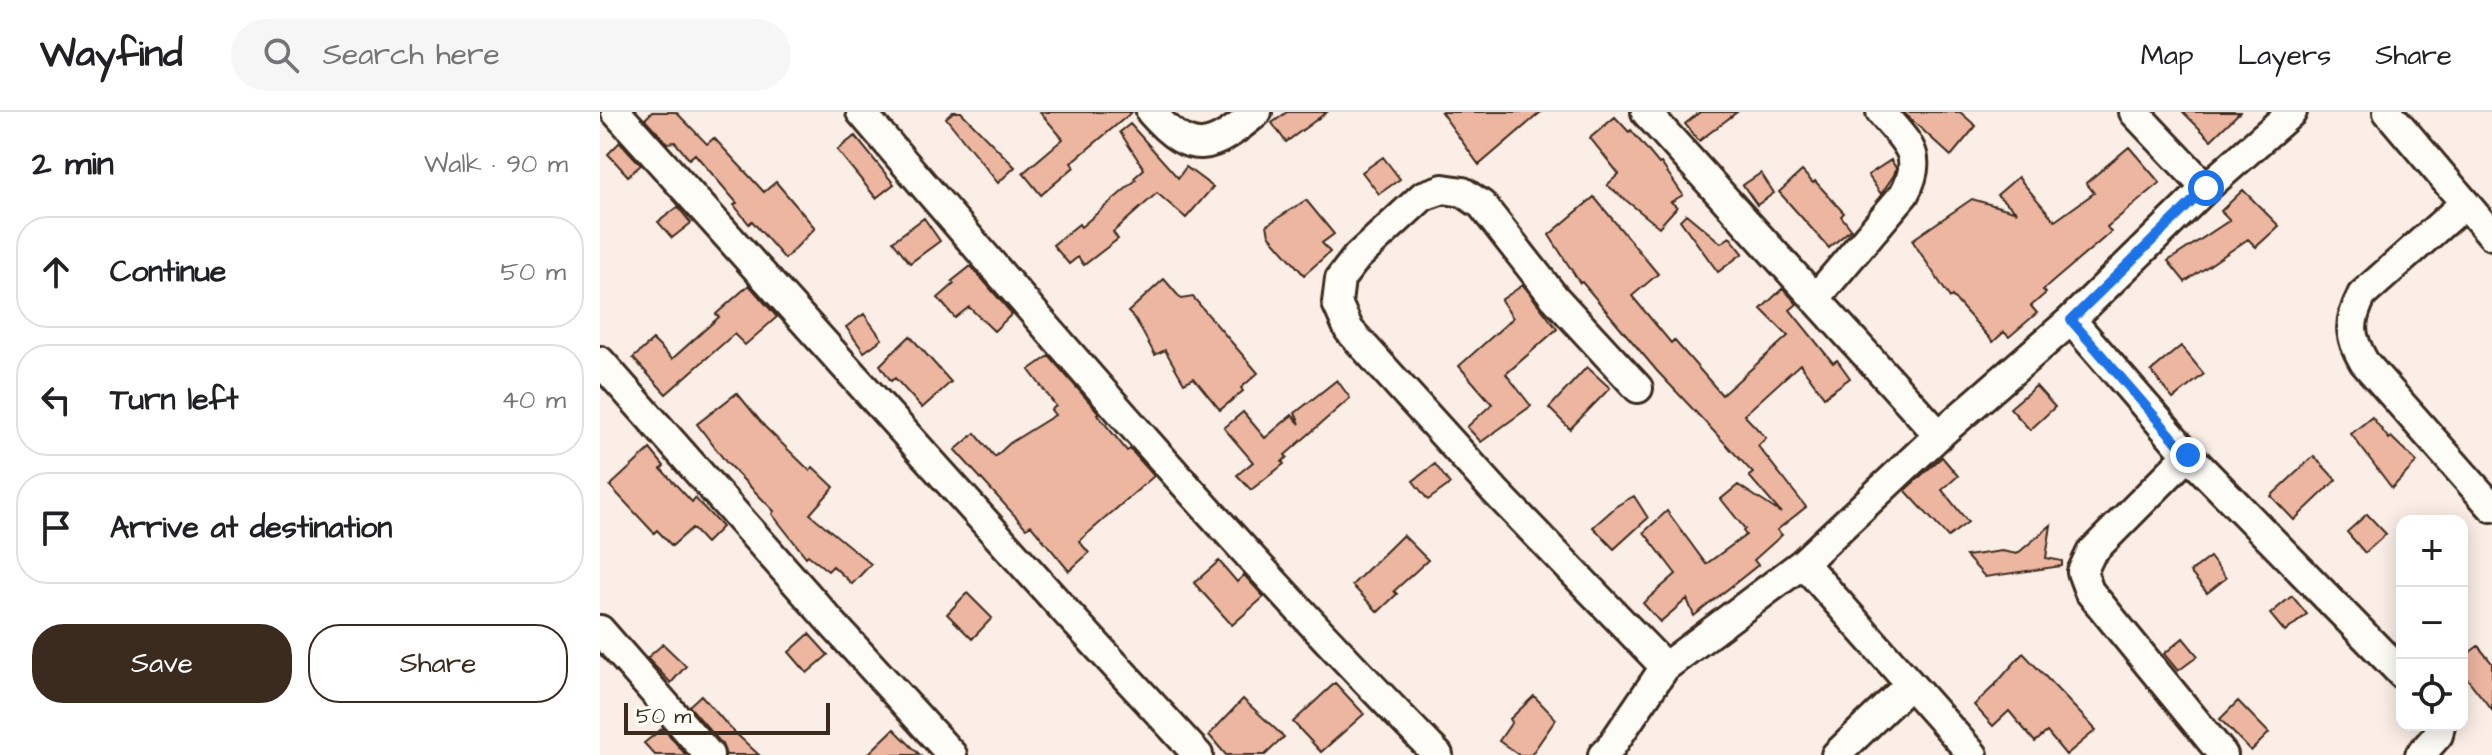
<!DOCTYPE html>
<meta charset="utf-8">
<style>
body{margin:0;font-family:"Architects Daughter",sans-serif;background:#f6f6f6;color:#202124}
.controls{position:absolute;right:24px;bottom:24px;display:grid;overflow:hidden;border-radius:16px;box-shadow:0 4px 20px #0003}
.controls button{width:72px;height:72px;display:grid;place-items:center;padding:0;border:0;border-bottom:2px solid #e0e0e0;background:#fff;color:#202124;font:40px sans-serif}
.scale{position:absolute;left:24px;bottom:20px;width:206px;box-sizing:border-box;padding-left:8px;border:4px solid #3b2a1e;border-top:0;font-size:22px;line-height:28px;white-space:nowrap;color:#3b2a1e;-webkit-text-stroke:6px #fdfcf7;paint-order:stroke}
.stop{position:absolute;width:24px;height:24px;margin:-18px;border:6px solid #1a73e8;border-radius:50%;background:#fff}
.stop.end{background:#1a73e8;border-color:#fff;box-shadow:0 2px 8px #0008}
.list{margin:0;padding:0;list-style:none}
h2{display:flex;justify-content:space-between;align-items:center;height:104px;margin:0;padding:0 32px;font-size:34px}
h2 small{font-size:26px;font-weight:400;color:#757577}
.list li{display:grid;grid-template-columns:52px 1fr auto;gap:24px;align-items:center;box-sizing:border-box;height:112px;margin:0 16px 16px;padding:0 16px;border:2px solid #e0e0e0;border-radius:32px}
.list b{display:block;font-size:30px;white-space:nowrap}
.list em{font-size:26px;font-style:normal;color:#757577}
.actions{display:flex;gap:16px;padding:24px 32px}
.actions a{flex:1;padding:18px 0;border:2px solid #3b2a1e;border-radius:32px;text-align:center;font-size:28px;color:#3b2a1e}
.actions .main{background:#3b2a1e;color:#fff}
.icon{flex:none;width:44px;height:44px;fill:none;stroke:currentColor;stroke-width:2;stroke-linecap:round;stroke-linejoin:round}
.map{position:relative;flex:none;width:1892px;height:643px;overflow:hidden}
header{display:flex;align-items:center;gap:48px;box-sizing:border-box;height:112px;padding:0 40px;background:#fff;border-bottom:2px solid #e0e0e0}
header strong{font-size:38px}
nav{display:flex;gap:44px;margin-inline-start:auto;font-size:28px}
.search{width:560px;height:72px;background:#f6f6f6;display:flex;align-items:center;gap:20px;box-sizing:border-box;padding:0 28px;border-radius:44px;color:#757577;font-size:30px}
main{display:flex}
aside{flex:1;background:#fff}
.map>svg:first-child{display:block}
</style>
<header>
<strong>Wayfind</strong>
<div class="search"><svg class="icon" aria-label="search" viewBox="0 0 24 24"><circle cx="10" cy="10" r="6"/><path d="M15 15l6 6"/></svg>Search here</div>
<nav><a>Map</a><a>Layers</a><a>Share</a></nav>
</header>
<main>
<aside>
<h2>2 min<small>Walk · 90 m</small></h2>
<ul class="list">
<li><svg class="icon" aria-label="ahead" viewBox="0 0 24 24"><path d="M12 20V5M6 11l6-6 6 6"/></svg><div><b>Continue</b></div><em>50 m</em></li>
<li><svg class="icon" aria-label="left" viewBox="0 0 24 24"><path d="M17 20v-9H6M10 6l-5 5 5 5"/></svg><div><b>Turn left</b></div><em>40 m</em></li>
<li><svg class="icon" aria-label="arrive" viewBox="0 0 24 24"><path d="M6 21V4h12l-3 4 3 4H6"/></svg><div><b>Arrive at destination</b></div></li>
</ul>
<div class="actions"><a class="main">Save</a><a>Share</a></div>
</aside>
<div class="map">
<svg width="1892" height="643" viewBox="0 0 1892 643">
<rect width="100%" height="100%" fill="#faeee6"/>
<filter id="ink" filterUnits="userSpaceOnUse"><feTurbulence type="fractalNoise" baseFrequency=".0125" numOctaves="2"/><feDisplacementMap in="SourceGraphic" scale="16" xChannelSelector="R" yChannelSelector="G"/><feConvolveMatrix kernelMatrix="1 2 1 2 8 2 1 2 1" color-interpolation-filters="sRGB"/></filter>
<g filter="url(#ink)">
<path fill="#edb6a1" stroke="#3b2a1e" stroke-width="2" d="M52,0H76L107,32L114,26L164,80L176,70L215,116L185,147L152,109L149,112L134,93L137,91L95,42L89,47L75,30L67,31L45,7Z
M353,0H361L415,55L398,71L346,6Z
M440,0H532L471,51L474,55L441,83L423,61L463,27Z
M687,0H727L686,30L672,11Z
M841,0H941L879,53Z
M1100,0H1137L1099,29L1085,12Z
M1303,0H1360L1376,14L1351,44Z
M1583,0H1640L1611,28Z
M1015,5L1029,20L1031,18L1059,52L1061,51L1083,83L1071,90L1077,95L1059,115L1007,73L1019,62L990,26Z
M530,12L578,66L586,55L613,75L586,106L557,81L513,120L518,127L484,153L478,145L469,152L453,133L479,112L481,115L536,68L534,66L544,57L520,20Z
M255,24L294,72L276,86L237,38Z
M20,30L41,53L28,64L8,42Z
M1529,35L1560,71L1507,115L1511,120L1443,178L1446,181L1431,194L1437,201L1409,225L1404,220L1393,230L1352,184L1350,186L1312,128L1372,87L1417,100L1397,83L1418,65L1455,109L1494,81L1486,71Z
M783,45L800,67L779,82L762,60Z
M1291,48L1296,56L1294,63L1281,82L1268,63Z
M1202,59L1213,71L1215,69L1244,101L1241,104L1251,117L1229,136L1179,80Z
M1161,61L1174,81L1157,93L1143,73Z
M1643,78L1679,114L1656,135L1648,127L1585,170L1568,149L1630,108L1621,99Z
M994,85L1058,162L1032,184L1071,231L1074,228L1122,283L1188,224L1161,197L1183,176L1197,192L1190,198L1233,251L1237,248L1250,266L1224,285L1200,252L1144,303L1166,326L1158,334L1206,395L1177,418L1182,423L1154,448L1158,453L1094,504L1087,487L1060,510L1043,491L1076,462L1044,420L1067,399L1106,452L1146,423L1143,419L1145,417L1121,387L1138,373L1181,401L1149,364L1153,361L1057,259L982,170L980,171L949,123Z
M706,88L734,122L722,131L730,140L704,163L669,123L667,113Z
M78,95L91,111L72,126L58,110Z
M1086,102L1121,131L1130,125L1143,141L1118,160L1080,108Z
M324,106L340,129L310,151L293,129Z
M371,154L412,202L394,219L369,195L355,206L338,186L354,172L352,169Z
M564,167L581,187L593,185L658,261L641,276L643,279L620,298L594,266L584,271L565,238L555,243L536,208L528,200Z
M149,173L177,205L145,233L134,222L66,282L33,246L53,228L72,247L119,205L116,202Z
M923,173L957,217L906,262L931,294L881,330L867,315L892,292L859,254L913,206L901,188Z
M264,202L282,227L264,240L246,215Z
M310,224L351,270L322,296L295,266L291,269L280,253Z
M1581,234L1604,262L1573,287L1551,259Z
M449,244L499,301L497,302L527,339L530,337L554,364L479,429L489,441L469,459L431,413L426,416L355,338L375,321L395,345L410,331L455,303L451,298L456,294L429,258Z
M987,255L1010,276L970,317L949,296Z
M737,268L750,286L685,343L687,345L682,350L684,352L651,378L637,363L653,350L624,316L643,300L665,326L692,303L700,312L695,301Z
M1436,274L1455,295L1430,318L1410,296Z
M137,281L165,315L210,359L213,355L234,375L210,402L271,452L252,472L233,454L228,459L208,443L206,445L172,402L174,399L126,350L97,312Z
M1772,305L1789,327L1791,325L1817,350L1792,376L1751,322Z
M50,337L64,354L61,357L92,390L95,386L122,415L106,431L92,416L72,434L57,418L54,421L10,374Z
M1714,344L1736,368L1694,408L1671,384Z
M1342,345L1358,364L1342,378L1368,410L1348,425L1305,378Z
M835,352L850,372L828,388L813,369Z
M1034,384L1048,406L1014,437L993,415L1018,393Z
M1767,402L1786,422L1765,441L1747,420Z
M1451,413L1446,446L1462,449V454L1385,465L1366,444L1402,439L1417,442Z
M803,423L828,448L794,479L797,482L778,500L752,473Z
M1610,445L1626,466L1607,481L1590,460Z
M619,449L637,470L644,463L664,485L632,513L594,471Z
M367,481L392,506L372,527L347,502Z
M1692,484L1707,502L1685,520L1670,502Z
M209,522L228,543L207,561L189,540Z
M1583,526L1598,544L1578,559L1564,542Z
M63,532L86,554L71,571L47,546Z
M1878,534L1892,551V598L1862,560V546Z
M1423,541L1496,618L1466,643L1447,620L1435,630L1409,599L1393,614L1374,593L1395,573Z
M735,571L764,602L721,640L693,610Z
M101,583L130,616L159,643H126L122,632L89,594Z
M934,584L956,607L931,643H919L899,629L912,610L910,607Z
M643,587L684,625L665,643H626L609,623Z
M1638,589L1669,621L1651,639L1620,607Z
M63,616L86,643H55L44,631Z
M294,617L320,643H267Z"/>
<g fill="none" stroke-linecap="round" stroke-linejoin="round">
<defs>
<path id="minor" d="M16,0L467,501L598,643
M261,0C448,218 636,438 838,643
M551,0C593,48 612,37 657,0
M1046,0L1339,323
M1534,0L1606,76
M1788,0L1892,123
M1865,91L1762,183C1748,211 1749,224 1764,250L1892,395
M1215,187L1304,82C1326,42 1306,31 1281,0
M1471,208L1588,343L1802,562
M0,249L230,509L352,643
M1038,276L954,185L882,93L863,80L843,77L823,84L757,145L740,167L737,191L749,218L895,379L1065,555
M1588,343L1491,441L1482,460L1489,479L1623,643
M1203,451L1373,643
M0,518L109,643
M1003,643L1010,636L1065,555L1203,451L1339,323L1471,208L1606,76L1692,0
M1236,643L1309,573
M1820,643L1838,623L1840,613"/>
</defs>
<use href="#minor" stroke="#3b2a1e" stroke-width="34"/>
<use href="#minor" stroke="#fdfcf7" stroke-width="28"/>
</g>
</g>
<g fill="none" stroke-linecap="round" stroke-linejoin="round" filter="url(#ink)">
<path stroke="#1a73e8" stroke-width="10" d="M1588,343L1471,208L1606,76"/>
</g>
</svg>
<div class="controls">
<button>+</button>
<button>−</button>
<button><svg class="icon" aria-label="locate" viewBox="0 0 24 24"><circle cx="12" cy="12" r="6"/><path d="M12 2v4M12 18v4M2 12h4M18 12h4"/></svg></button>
</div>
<div class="scale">50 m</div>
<div class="stop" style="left:1606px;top:76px"></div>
<div class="stop end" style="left:1588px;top:343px"></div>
</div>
</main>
